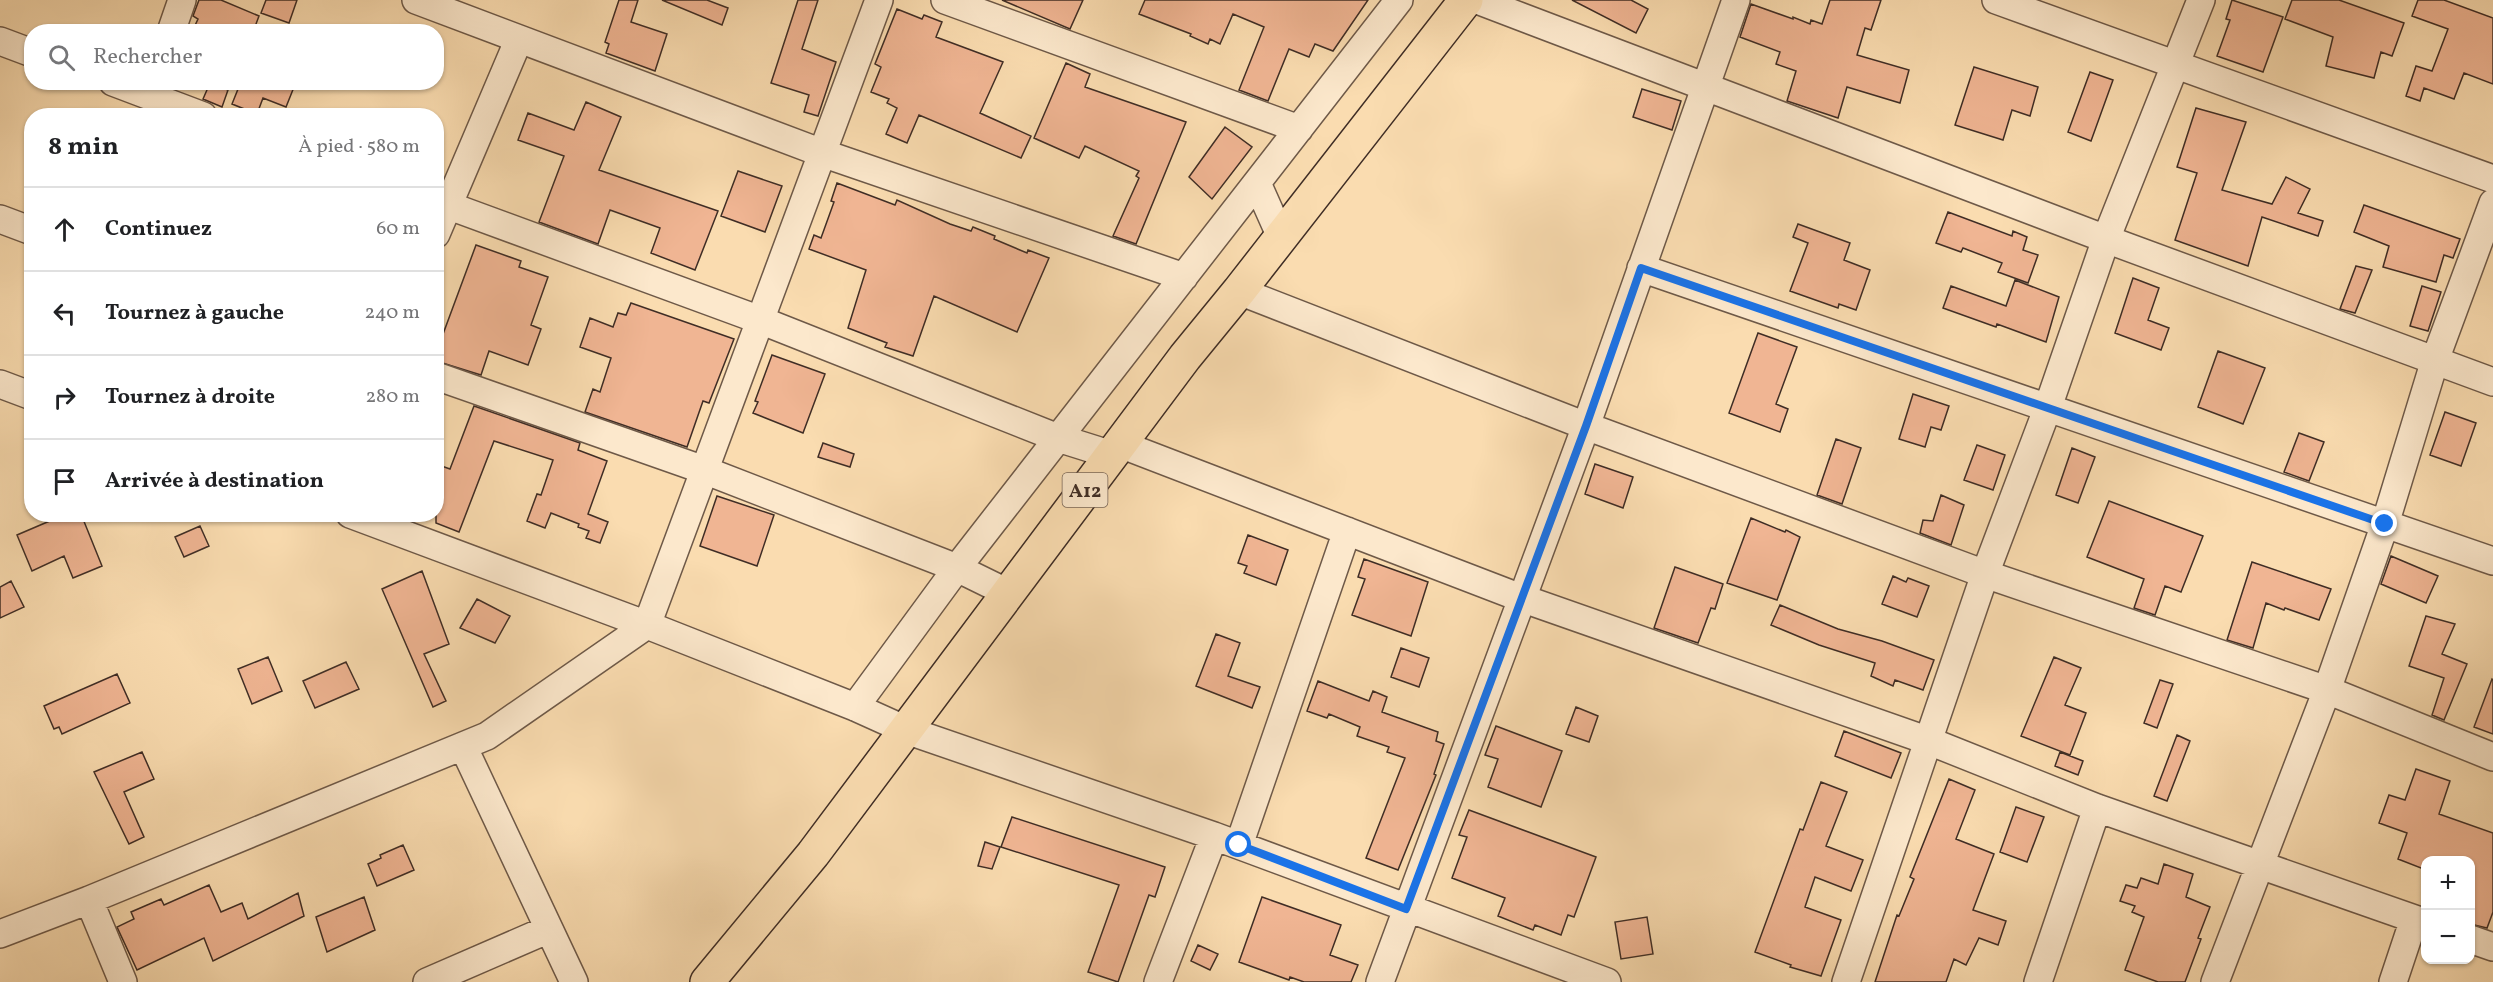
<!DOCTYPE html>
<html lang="fr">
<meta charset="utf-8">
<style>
body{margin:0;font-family:Vollkorn,serif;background:#f2f2f2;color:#202124}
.controls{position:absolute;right:18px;bottom:18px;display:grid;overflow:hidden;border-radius:12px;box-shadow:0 2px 4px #0004}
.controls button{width:54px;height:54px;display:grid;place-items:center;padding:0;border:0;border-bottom:2px solid #e0e0e0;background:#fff;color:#202124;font:30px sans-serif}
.stop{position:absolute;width:18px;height:18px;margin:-14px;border:4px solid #1a73e8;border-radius:50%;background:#fff}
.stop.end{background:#1a73e8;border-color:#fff;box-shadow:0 2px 6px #0008}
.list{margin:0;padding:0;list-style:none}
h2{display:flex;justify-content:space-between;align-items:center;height:78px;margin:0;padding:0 24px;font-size:26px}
h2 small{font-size:20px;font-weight:400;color:#757577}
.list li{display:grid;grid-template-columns:39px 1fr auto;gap:18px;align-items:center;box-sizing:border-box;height:84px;padding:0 24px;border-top:2px solid #e0e0e0}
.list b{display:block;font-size:22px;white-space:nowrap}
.list em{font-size:20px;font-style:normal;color:#757577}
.icon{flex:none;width:33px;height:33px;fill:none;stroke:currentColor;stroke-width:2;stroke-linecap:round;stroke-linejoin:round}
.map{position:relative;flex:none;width:2493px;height:982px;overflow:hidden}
.search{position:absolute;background:#fff;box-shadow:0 2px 4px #0004;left:24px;top:24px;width:420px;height:66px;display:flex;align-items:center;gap:15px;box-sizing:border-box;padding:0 21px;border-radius:24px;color:#757577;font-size:22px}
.panel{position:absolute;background:#fff;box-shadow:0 2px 4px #0004;left:24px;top:108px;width:420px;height:414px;border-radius:24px}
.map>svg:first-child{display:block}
</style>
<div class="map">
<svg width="2493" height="982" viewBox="0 0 2493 982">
<rect width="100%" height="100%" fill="#fadcb0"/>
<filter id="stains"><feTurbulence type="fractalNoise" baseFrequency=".00333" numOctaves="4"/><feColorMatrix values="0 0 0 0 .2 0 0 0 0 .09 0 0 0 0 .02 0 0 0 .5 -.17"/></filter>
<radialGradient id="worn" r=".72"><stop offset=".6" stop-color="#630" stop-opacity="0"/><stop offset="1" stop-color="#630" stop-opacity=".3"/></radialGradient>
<path fill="#f0b593" stroke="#3f2d25" stroke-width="1.5" d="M199,0H221L259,16L253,32H192L198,19L193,16Z
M266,0H297L289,23L261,13Z
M619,0H638L631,22L667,34L655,71L606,53L609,44L605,42Z
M662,0H707L728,8L722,25Z
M798,0H818L802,49L836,62L818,116L804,112L809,95L771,83Z
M1002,0H1083L1070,29Z
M1145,0H1368L1333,51L1315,44L1309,57L1289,49L1268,101L1239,90L1264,27L1233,14L1220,44L1210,39L1208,44L1190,36L1191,34L1139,14Z
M1572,0H1631L1648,9L1636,33Z
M1830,0H1881L1871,30L1865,28L1857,55L1909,70L1900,103L1847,87L1838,118L1787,101L1796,71L1776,64L1780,52L1740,37L1751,4L1793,19V17L1810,24L1811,20L1822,24Z
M2232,0L2283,17L2263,72L2217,56L2230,20L2226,19Z
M2292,0H2339L2404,23L2392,56L2381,52L2374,78L2326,66L2333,37L2285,19Z
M2418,0H2444L2493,18V84L2464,73L2454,99L2424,88L2420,101L2406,96L2416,66L2432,71L2448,29L2412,16Z
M897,9L922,19L924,15L942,22L936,37L1003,62L980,113L1031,136L1021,158L919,115L907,143L886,134L897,108L887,103L889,99L871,92L881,67L875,64Z
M1066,63L1090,74L1085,87L1186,122L1136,244L1113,236L1139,178L1136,176L1139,171L1085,146L1079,158L1034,138Z
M1974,67L2038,87L2030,116L2012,110L2003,140L1955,125Z
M2090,72L2113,80L2091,141L2068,132Z
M226,82H296L286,107L263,98L257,114L232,104L238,89Z
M210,83L228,90L222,107L203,99Z
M1642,89L1681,101L1672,130L1633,117Z
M586,102L621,117L599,170L718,211L695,270L651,253L660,228L610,210L598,244L539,222L564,156L518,140L528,113L574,130Z
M2196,108L2246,122L2222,190L2272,204L2286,177L2310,189L2298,213L2323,221L2318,236L2262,217L2248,266L2175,240L2197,173L2177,167Z
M1225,127L1252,147L1212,199L1189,177Z
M738,171L782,186L765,232L721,216Z
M837,183L895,205L897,200L950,224L971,231L973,227L995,236L994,239L1027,253L1028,250L1049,258L1017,332L934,296L913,356L885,347L887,343L848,328L866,270L809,249L814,235L821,238L834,202L831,201Z
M2364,205L2460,239L2453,258L2444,255L2436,282L2383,267L2389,246L2354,232Z
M1948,212L2012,236L2013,231L2027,237L2023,250L2038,255L2028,283L1998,272L2002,263L1963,248L1961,252L1936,243Z
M1798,224L1850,243L1844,260L1870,270L1856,310L1839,304L1838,308L1790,291L1808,243L1793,237Z
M476,245L521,261L519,267L548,277L531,325L541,329L528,365L489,351L481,375L436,361V353Z
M2356,266L2372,270L2355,313L2340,309Z
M2133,278L2159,288L2148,320L2169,328L2161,350L2115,333Z
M2015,280L2059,297L2046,342L1997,324L1996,327L1943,308L1951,286L2006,306Z
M2422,286L2441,292L2428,331L2410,326Z
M631,303L734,339L709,403L703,401L687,447L585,412L593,389L600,392L611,358L580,347L590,318L613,327L618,313L626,315Z
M1758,333L1797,347L1776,404L1788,409L1780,432L1729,413Z
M2218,351L2265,368L2243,424L2198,407Z
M772,355L825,374L803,433L753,413L758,402L755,401Z
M1913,394L1949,406L1941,430L1931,427L1925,447L1899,439Z
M474,406L580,443L578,450L607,461L588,514L608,522L600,543L586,538L589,531L578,527L579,524L551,513L545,528L527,521L537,494L541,495L553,460L494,441L459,532L436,523V464L450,469Z
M2445,412L2476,423L2461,466L2430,455Z
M2299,433L2324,442L2309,481L2284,472Z
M1836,439L1861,448L1842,504L1817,495Z
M823,443L854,454L850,467L818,457Z
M1977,445L2005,455L1993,490L1964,480Z
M2072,448L2095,457L2078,503L2056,495Z
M1595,464L1633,477L1623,508L1585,494Z
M1941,495L1964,505L1951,545L1920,533L1923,520L1933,521Z
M717,496L774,515L757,566L700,546Z
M2109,501L2203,536L2181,592L2165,586L2155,615L2134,608L2144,579L2087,557Z
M50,514H81L102,566L73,578L64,556L32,571L17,535L52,520Z
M1751,518L1785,532L1786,530L1800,537L1777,600L1727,583Z
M200,526L209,546L184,557L175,537Z
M1248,535L1288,550L1276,585L1244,573L1247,566L1238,563Z
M2391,556L2438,576L2426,603L2381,584Z
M1364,559L1428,582L1411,636L1352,615L1365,579L1358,577Z
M2252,562L2331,589L2319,620L2285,608L2284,610L2266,603L2253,648L2227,640Z
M1675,567L1723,584L1715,609L1711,608L1698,643L1654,628Z
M422,571L449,644L424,654L446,701L433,707L382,589Z
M1893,576L1906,582L1908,578L1929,586L1917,617L1882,604Z
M11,581L24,607L0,618V587Z
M477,599L510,616L495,643L460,628Z
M1780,605L1838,629L1882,641L1934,660L1923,690L1895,680L1893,686L1871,676L1875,663L1819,645L1771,625Z
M2426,616L2455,624L2442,654L2467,664L2444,720L2432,715L2444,678L2409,666Z
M1216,634L1240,643L1228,676L1260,687L1252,708L1196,686Z
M1401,648L1429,658L1419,687L1391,677Z
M268,657L282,691L252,704L238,669Z
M2054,657L2081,668L2065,705L2086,713L2070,755L2021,736Z
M346,662L359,689L315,708L303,681Z
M117,674L130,703L62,734L59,727L54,729L44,706Z
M2492,679L2493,680V734L2474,727Z
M2160,680L2173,684L2157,728L2144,723Z
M1318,681L1369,701L1373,691L1387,697L1382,712L1438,732L1436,741L1444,744L1434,774L1436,775L1398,870L1366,858L1405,758L1387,752L1389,747L1357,736L1360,727L1329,714L1327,718L1307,711Z
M1576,707L1598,716L1589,742L1566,734Z
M1496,726L1562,751L1541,807L1488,787L1498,759L1485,755Z
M1844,731L1901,753L1891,778L1835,756Z
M2177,735L2190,741L2167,801L2154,796Z
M142,752L154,779L124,792L144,837L129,844L94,772Z
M2060,752L2083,761L2078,775L2055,766Z
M2416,769L2450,781L2439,814L2493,833V912L2487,928L2470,924V861H2426V870L2398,859L2407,833L2379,823L2389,795L2405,800Z
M1949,779L1975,790L1956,839L1994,854L1973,910L2006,921L1998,945L1979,938L1966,965L1954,959L1946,982H1875L1897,915L1899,916L1914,879L1910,877Z
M1821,782L1847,792L1826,846L1863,860L1851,891L1815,877L1805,907L1841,920L1821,976L1790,967L1791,965L1755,952L1800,829L1803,830Z
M2016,807L2044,817L2027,862L2000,852Z
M1469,810L1596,857L1574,917L1568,915L1561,935L1535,925L1533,930L1498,916L1505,898L1452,878L1467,837L1459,835Z
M1012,817L1165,867L1155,897L1149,895L1118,982L1088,972L1119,885L1001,847Z
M985,842L1000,847L992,869L978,866Z
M403,845L414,870L377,886L368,864L381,858L380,855Z
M2164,864L2193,874L2186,897L2210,907L2198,938L2201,939L2185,982H2158L2125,970L2144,917L2132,912L2135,906L2120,901L2126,885L2137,888L2141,878L2158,884Z
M209,885L221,912L242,903L248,919L298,893L304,916L213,961L204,938L137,970L117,927L134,919L131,912L161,899L164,905Z
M364,897L375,930L327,952L316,917Z
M1262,897L1341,925L1330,955L1358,965L1351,982H1304L1290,977L1289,980L1239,962Z
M1647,917L1653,954L1621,959L1615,922Z
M1198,945L1218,954L1210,970L1191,961Z"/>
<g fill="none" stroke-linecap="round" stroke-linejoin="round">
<defs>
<path id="minor" d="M416,0L822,153L1184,277
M945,0L1299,129
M1477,0L2106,239L2493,382
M1996,0L2493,179
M171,32L182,0
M0,41L32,53
M113,82L203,116
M1257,183L1281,237
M436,201L760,320L1058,438L1112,455
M0,219L32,231
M436,234L519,39
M1641,268L2493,561
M1239,291L1586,426L1985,574L2327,690L2493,757
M436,376L704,470L957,568L1008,593
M0,384L32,396
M1120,444L1521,598L1929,741L2097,808L2426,923
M350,514L647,625L855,707L906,730L1214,836L1607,982
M855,707L957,568L1399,0
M463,746L574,982
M1239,845L1347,531
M89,900L123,982
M0,934L89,900L487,736L647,625L879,0
M2470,939L2493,947
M427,982L549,929
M1158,982L1214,836
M1380,982L1586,426L1736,0
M1846,982L1985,574L2048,407L2106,239L2201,0
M2038,982L2097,808
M2215,982L2327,690L2385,524L2435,360L2493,203
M2393,982L2414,919"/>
<path id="major" d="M707,982L813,854L1185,357L1239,291L1466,0"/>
</defs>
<use href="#minor" stroke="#6e5948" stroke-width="30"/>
<use href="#major" stroke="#3f2d25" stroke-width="36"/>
<use href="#minor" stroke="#fce8cc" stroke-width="27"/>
<use href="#major" stroke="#fadcb0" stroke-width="33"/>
</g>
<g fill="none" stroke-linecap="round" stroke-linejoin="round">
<path stroke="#1a73e8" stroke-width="8" d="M1239,845L1406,909L1586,426L1641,268L2385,524"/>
</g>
<g text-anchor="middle" stroke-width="4.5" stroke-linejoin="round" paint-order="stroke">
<rect fill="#fce8cc" stroke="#786557" stroke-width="1.5" x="1062.5" y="473" width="45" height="34" rx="4.5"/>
<g font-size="20" font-weight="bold" fill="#3f2d25">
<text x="1085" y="497">A12</text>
</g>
</g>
<rect width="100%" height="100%" filter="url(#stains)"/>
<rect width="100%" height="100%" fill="url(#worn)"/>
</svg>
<div class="controls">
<button>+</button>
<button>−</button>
</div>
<div class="stop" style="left:1239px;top:845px"></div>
<div class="stop end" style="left:2385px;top:524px"></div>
<div class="search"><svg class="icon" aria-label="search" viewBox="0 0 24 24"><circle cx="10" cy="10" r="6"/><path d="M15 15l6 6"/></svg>Rechercher</div>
<section class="panel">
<h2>8 min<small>À pied · 580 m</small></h2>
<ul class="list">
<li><svg class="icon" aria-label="ahead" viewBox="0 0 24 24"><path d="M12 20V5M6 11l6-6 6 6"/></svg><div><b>Continuez</b></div><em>60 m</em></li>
<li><svg class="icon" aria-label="left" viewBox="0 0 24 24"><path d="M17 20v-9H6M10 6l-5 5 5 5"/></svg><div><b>Tournez à gauche</b></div><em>240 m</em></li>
<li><svg class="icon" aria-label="right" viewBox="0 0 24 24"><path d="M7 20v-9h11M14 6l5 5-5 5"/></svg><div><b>Tournez à droite</b></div><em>280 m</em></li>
<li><svg class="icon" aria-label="arrive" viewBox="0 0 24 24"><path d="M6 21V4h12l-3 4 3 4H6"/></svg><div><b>Arrivée à destination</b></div></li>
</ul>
</section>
</div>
